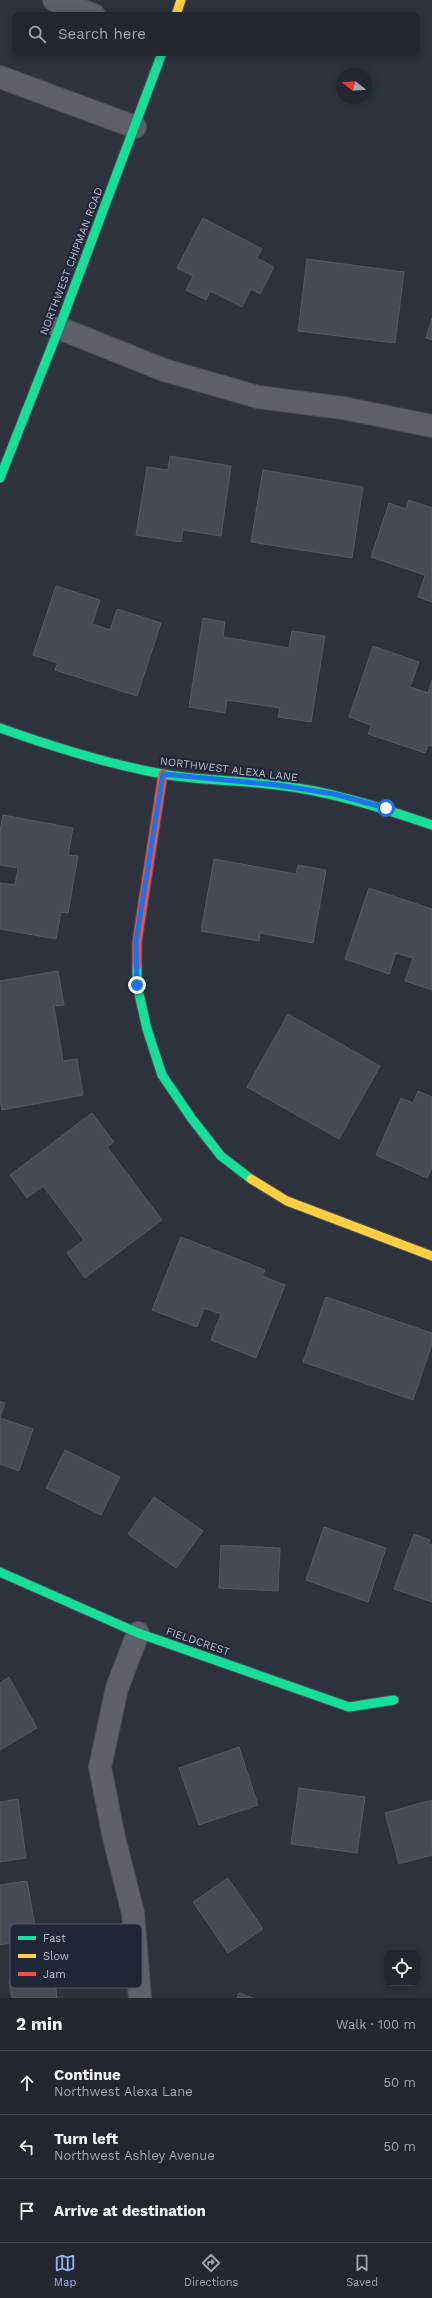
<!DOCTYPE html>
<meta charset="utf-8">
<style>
body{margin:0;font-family:"Work Sans",sans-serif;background:#2e323a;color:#f1f3f6}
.controls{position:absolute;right:12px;bottom:12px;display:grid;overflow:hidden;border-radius:8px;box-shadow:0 2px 10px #0003}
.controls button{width:36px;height:36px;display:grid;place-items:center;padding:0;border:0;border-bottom:1px solid #3f434a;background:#22262e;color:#f1f3f6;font:20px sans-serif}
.compass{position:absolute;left:336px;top:68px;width:36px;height:36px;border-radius:50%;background:#22262e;box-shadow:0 2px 10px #0003;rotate:287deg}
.stop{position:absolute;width:12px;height:12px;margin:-9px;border:3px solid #1a73e8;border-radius:50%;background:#fff}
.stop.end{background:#1a73e8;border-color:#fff;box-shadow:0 1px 4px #0008}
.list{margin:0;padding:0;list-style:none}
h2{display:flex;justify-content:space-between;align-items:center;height:52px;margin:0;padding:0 16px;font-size:17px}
h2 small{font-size:13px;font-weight:400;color:#a2a5aa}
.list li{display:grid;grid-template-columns:26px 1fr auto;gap:12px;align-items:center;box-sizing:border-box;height:64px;padding:0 16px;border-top:1px solid #3f434a}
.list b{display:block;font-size:15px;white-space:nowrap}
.list p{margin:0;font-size:13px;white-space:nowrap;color:#a2a5aa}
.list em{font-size:13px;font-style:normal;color:#a2a5aa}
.icon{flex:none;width:22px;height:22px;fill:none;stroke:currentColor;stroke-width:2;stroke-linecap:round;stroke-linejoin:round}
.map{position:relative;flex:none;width:432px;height:1998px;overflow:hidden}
.search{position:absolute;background:#22262e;box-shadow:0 2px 10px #0003;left:12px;right:12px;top:12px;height:44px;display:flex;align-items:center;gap:10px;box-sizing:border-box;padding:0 14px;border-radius:8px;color:#a2a5aa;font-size:15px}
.sheet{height:244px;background:#22262e}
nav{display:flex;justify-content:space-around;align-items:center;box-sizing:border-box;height:56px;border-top:1px solid #3f434a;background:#22262e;font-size:11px;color:#a2a5aa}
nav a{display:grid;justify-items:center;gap:2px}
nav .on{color:#95b2f1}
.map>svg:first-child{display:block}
</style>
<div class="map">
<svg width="432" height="1998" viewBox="0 0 432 1998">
<rect width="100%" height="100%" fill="#2d323d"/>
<path fill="#474b55" stroke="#565a64" d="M203,218L262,249L257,258L274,267L260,294L251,289L242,307L210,291L206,300L186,290L193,276L177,268Z
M307,259L404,272L395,343L298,331Z
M432,318V340L426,338Z
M170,456L231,466L221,536L183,530L181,542L136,535L147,467L168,470Z
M263,470L363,487L352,558L251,542Z
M409,500L432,508V602L418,597L425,575L371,557L389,503L406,509Z
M56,586L100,600L92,624L110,630L117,609L161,623L137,696L55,670L58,663L33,655Z
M203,618L225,622L223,637L289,648L292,631L325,636L311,722L278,717L280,708L227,700L225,713L189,707Z
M373,646L419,662L410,687L428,693L432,680V746L428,745L425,753L368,734L371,725L349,717Z
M3,815L73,828L68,855L78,856L68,913L61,912L56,939L0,929V883L15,885L18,868L0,865V831Z
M214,859L296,874L298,865L326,870L313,943L260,933L259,941L201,931Z
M369,888L432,909V990L405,981L413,958L396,953L389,974L345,959Z
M58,971L64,1005L54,1006L63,1061L77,1059L83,1095L2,1110L0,1099V981Z
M288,1014L380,1066L339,1139L247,1087Z
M418,1091L432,1097V1167L427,1178L376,1155L401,1098L413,1103Z
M92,1113L114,1142L107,1147L162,1220L85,1278L67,1253L84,1240L43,1186L27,1198L10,1175Z
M181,1237L265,1270L262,1276L285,1285L256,1358L211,1340L221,1314L204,1308L197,1327L152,1310Z
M326,1297L432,1333V1344L413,1400L303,1362Z
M0,1401L5,1403L0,1418Z
M0,1418L33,1429L19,1471L0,1464Z
M65,1450L120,1477L101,1515L46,1488Z
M154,1497L203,1531L176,1568L128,1534Z
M324,1527L386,1548L368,1602L306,1580Z
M414,1534L430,1540L428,1544L432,1545V1602L394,1589Z
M221,1545L280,1548L278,1591L219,1588Z
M9,1677L37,1728L0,1750V1683Z
M239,1747L258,1805L199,1825L179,1768Z
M299,1788L365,1797L357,1853L291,1844Z
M18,1799L26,1858L0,1862V1802Z
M432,1800V1855L399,1864L385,1813Z
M228,1878L263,1929L228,1953L193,1902Z
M27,1881L37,1938L0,1945V1885Z
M54,1975L57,1998H12L9,1981Z
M239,1993L253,1998H237Z"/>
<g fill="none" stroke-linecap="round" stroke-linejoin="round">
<defs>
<path id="street" d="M54,0L94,15
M0,77L135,127
M59,328L164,370L258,397L343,408L432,426
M138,1633L117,1688L100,1767L114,1838L133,1913L140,1998"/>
<path id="fast" d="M0,478L59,328L162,53
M0,728C53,747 107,764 163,774C201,781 239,780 277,785C330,791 382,808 432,825
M137,965V985L147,1029L162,1075L192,1119L221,1156L251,1179
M0,1572L138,1633L349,1707L394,1700"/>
<path id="slow" d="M176,15L181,0
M251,1179L287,1201L432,1256"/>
<path id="jam" d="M137,965V942L163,774"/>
</defs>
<use href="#street" stroke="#4a4d55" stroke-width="24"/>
<use href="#fast" stroke="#4a4d55" stroke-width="11"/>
<use href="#slow" stroke="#4a4d55" stroke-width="11"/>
<use href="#jam" stroke="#4a4d55" stroke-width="11"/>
<use href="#street" stroke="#5e616a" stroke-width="22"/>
<use href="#fast" stroke="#16e098" stroke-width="9"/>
<use href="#slow" stroke="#ffcf43" stroke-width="9"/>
<use href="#jam" stroke="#f24e42" stroke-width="9"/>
</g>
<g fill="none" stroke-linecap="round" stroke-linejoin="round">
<path stroke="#1a73e8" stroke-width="5" d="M137,985L136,942L163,774L278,785L334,794L386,808"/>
</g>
<g text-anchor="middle" stroke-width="4" stroke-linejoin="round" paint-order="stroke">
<g font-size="11" fill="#b9bdcc" stroke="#202638">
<text transform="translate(71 261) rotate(-69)" y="4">NORTHWEST CHIPMAN ROAD</text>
<text transform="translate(229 769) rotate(7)" y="4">NORTHWEST ALEXA LANE</text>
<text transform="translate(198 1641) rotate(19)" y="4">FIELDCREST</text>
</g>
</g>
<rect x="10" y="1924" width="132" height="64" rx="6" fill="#202638" stroke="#4e5364" stroke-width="1"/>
<rect x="18" y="1936" width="18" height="4" fill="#16e098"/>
<rect x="18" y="1954" width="18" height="4" fill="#ffcf43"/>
<rect x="18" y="1972" width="18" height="4" fill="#f24e42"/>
<g font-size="11" fill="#b9bdcc">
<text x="43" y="1942">Fast</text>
<text x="43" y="1960">Slow</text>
<text x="43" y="1978">Jam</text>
</g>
</svg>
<div class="controls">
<button><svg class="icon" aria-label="locate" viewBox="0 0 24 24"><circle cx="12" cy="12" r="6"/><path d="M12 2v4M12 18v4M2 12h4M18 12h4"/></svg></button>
</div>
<svg class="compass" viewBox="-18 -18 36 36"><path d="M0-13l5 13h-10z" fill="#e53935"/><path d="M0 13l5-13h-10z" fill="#a2a5aa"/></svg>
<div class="stop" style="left:386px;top:808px"></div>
<div class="stop end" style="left:137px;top:985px"></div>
<div class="search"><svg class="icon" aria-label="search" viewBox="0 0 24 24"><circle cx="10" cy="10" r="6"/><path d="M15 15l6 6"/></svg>Search here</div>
</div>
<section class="sheet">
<h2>2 min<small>Walk · 100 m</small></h2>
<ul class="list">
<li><svg class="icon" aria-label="ahead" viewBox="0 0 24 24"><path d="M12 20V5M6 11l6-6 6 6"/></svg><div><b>Continue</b><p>Northwest Alexa Lane</p></div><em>50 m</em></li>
<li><svg class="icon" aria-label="left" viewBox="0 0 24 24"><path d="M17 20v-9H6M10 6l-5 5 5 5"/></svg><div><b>Turn left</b><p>Northwest Ashley Avenue</p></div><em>50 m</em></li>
<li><svg class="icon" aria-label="arrive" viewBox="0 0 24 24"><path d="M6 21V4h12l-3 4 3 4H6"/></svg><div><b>Arrive at destination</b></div></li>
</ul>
</section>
<nav>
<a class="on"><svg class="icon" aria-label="map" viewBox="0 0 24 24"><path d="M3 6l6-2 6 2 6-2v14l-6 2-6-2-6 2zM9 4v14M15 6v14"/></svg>Map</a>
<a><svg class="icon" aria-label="directions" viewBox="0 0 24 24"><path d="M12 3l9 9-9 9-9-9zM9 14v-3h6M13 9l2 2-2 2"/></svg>Directions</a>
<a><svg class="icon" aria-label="saved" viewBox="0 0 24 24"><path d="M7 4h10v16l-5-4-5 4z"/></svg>Saved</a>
</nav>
